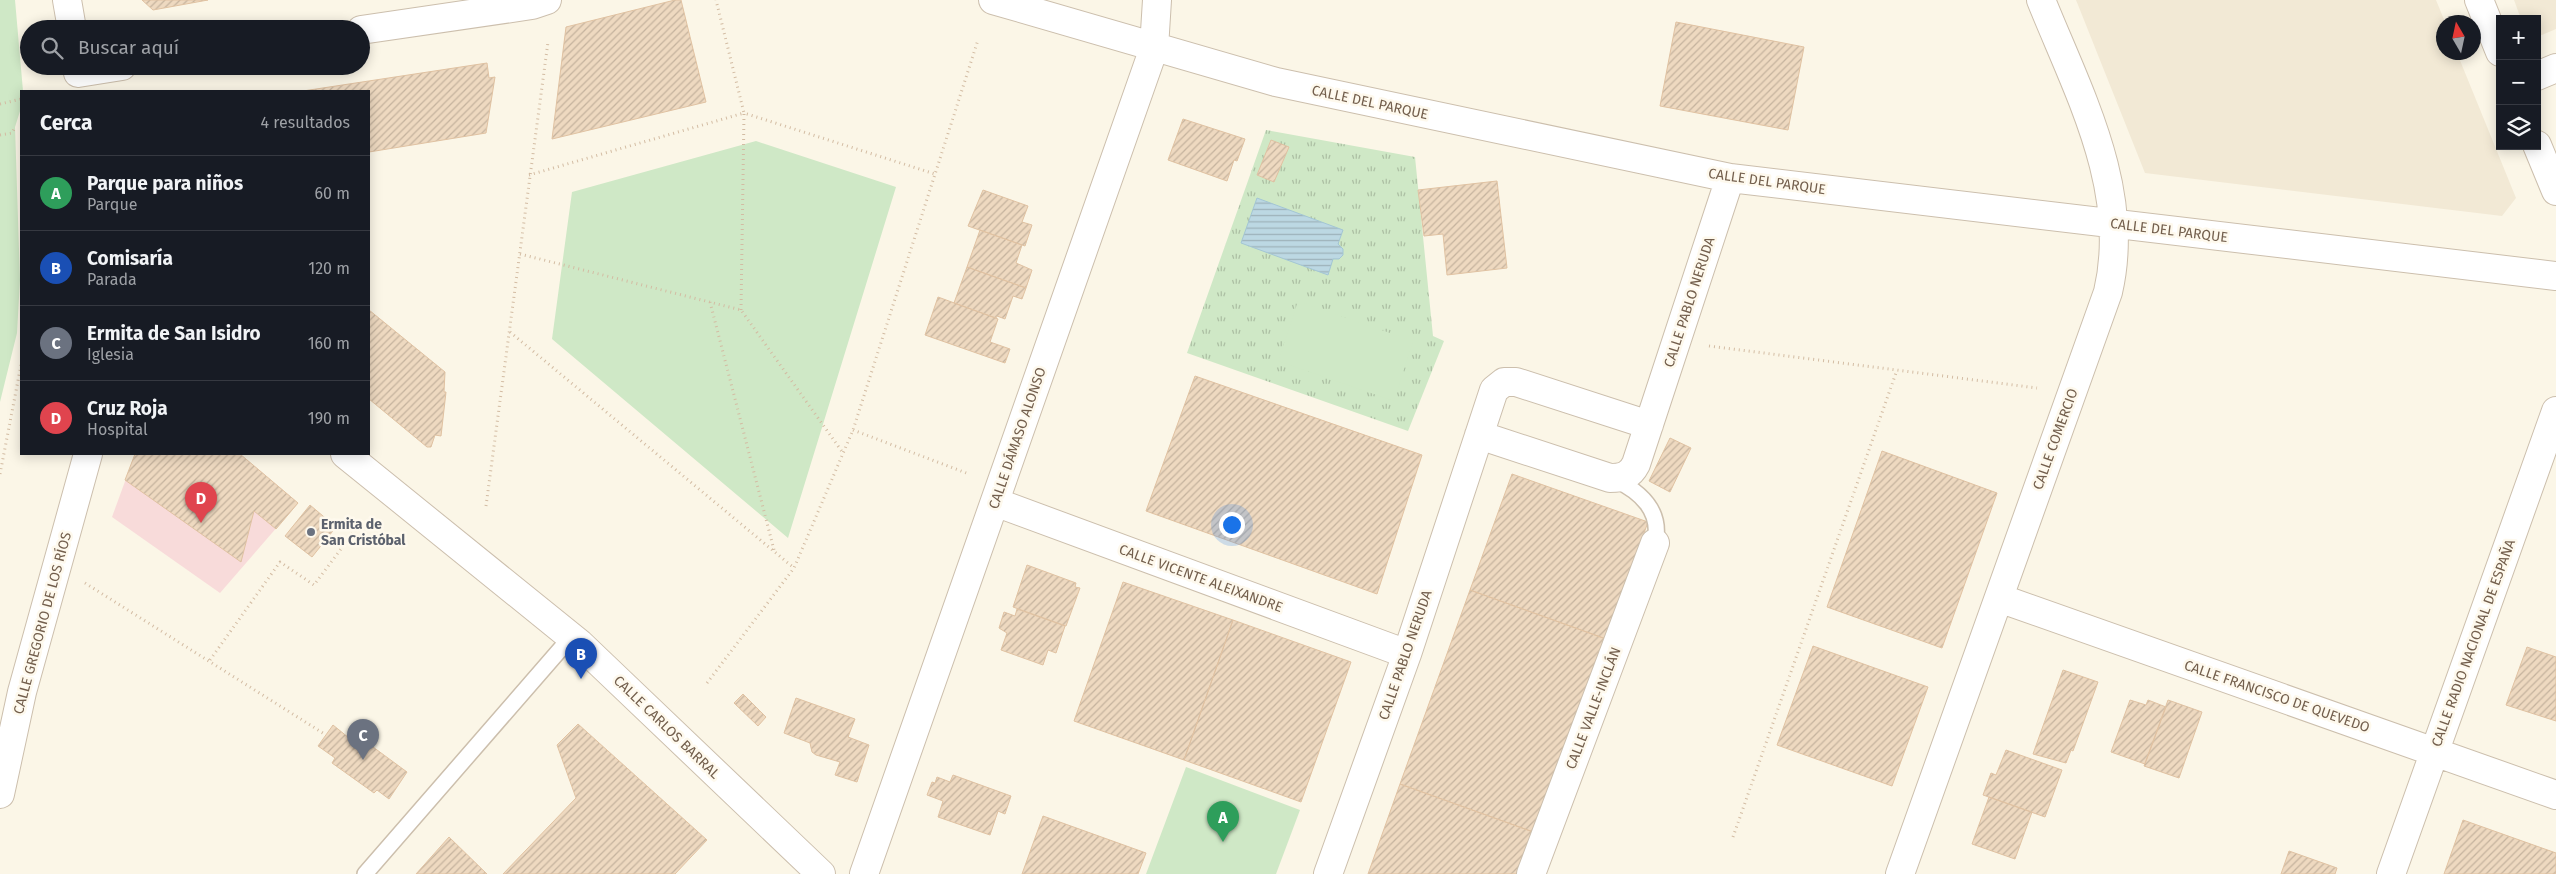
<!DOCTYPE html>
<html lang="es">
<meta charset="utf-8">
<style>
body{margin:0;font-family:"Fira Sans",sans-serif;background:#242831;color:#f1f3f6}
.controls{position:absolute;right:15px;top:15px;display:grid;overflow:hidden;border-radius:0px;box-shadow:0 2px 12px #0003}
.controls button{width:45px;height:45px;display:grid;place-items:center;padding:0;border:0;border-bottom:1px solid #363941;background:#171b24;color:#f1f3f6;font:25px sans-serif}
.compass{position:absolute;left:2436px;top:15px;width:45px;height:45px;border-radius:50%;background:#171b24;box-shadow:0 2px 12px #0003;rotate:351deg}
.you{position:absolute;left:1231px;top:524px;width:18px;height:18px;margin:-12px;border:4px solid #fff;border-radius:50%;background:#1a73e8;box-shadow:0 0 0 8px #1a73e833}
.badge{display:grid;place-items:center;width:32px;height:32px;border-radius:50%;background:#dc8554;color:#fff;font-size:16px;font-weight:700}
.pin{position:absolute;translate:-50% -41px;filter:drop-shadow(0 1px 2px #0008)}
.pin::after{content:'';position:absolute;top:26px;width:18px;height:15px;background:inherit;clip-path:polygon(0 0,100% 0,50% 100%)}
.list{margin:0;padding:0;list-style:none}
h2{display:flex;justify-content:space-between;align-items:center;height:65px;margin:0;padding:0 20px;font-size:21px}
h2 small{font-size:16px;font-weight:400;color:#9ea1a6}
.list li{display:grid;grid-template-columns:32px 1fr auto;gap:15px;align-items:center;box-sizing:border-box;height:75px;padding:0 20px;border-top:1px solid #363941}
.list b{display:block;font-size:19px;white-space:nowrap}
.list p{margin:0;font-size:16px;white-space:nowrap;color:#9ea1a6}
.list em{font-size:16px;font-style:normal;color:#9ea1a6}
.icon{flex:none;width:28px;height:28px;fill:none;stroke:currentColor;stroke-width:2;stroke-linecap:round;stroke-linejoin:round}
.map{position:relative;flex:none;width:2556px;height:874px;overflow:hidden}
.search{position:absolute;background:#171b24;box-shadow:0 2px 12px #0003;left:20px;top:20px;width:350px;height:55px;display:flex;align-items:center;gap:12px;box-sizing:border-box;padding:0 18px;border-radius:28px;color:#9ea1a6;font-size:19px}
.panel{position:absolute;background:#171b24;box-shadow:0 2px 12px #0003;left:20px;top:90px;width:350px;height:365px;border-radius:0px}
.map>svg:first-child{display:block}
</style>
<div class="map">
<svg width="2556" height="874" viewBox="0 0 2556 874">
<defs>
<pattern id="grass-tufts" width="24" height="20" patternUnits="userSpaceOnUse" patternTransform="scale(1.25)"><rect width="24" height="20" fill="#cfe8c6"/><path d="M3 7l-1-3M5 7V3M7 7l1-3M15 17l-1-3M17 17v-4M19 17l1-3" fill="none" stroke="#acbfa3"/></pattern>
<pattern id="water-rules" width="6" height="5" patternUnits="userSpaceOnUse" patternTransform="scale(1.25)"><rect width="6" height="5" fill="#bcd8e3"/><path d="M0 2.5h6" fill="none" stroke="#9db2ba"/></pattern>
<pattern id="building-hatch" width="6" height="6" patternUnits="userSpaceOnUse" patternTransform="scale(1.25)"><rect width="6" height="6" fill="#eed9c0"/><path d="M-1 1l2-2M0 6l6-6M5 7l2-2" fill="none" stroke="#c5b39e"/></pattern>
</defs>
<rect width="100%" height="100%" fill="#fbf6e7"/>
<path fill="#f2e9d5" d="M2076,0H2436L2445,22L2444,52L2457,53L2516,198L2502,216L2145,173Z
M2514,0H2556V29L2537,37V19H2521Z"/>
<path fill="#f8dbda" d="M135,454H240L298,503L220,593L112,517Z"/>
<path fill="url(#grass-tufts)" d="M1266,130L1415,157L1433,336L1444,341L1408,431L1187,353Z"/>
<path fill="#cfe8c6" d="M0,0H15L23,91H21V108L15,127L20,280L17,333L0,402Z
M756,141L896,187L788,538L552,339L572,192Z
M1298,301L1413,341L1394,401L1278,361Z
M1186,767L1300,810L1276,874H1146Z"/>
<path fill="url(#water-rules)" stroke="#a3c6d4" d="M1257,198L1343,230L1338,244L1343,249V255L1339,259H1333L1328,275L1241,243Z"/>
<path fill="url(#building-hatch)" stroke="#e0c2a2" d="M142,0H208L153,10Z
M675,0H681L706,102L552,139L566,27Z
M1676,22L1804,47L1788,130L1660,106Z
M487,63L489,78L495,77L486,133L369,152V91H303Z
M1183,119L1245,139L1237,161L1234,160L1227,181L1168,160Z
M1271,140L1289,147L1274,182L1257,175Z
M1497,181L1507,268L1447,275L1443,234L1424,236L1418,190Z
M983,190L1028,206L1022,222L1032,225L1025,246L968,226Z
M980,230L1022,245L1016,263L1032,270L1026,288L967,267Z
M967,267L1026,288L1022,299L1013,296L1005,319L997,316L996,318L954,303Z
M938,297L998,319L990,342L1010,349L1005,363L925,335Z
M369,310L445,372L444,392H446L441,436L435,435L431,447H427L369,399Z
M1195,376L1422,455L1377,594L1146,511Z
M1670,438L1691,448L1670,492L1649,481Z
M1882,451L1997,493L1942,648L1827,607Z
M135,454H240L298,503L276,529L254,511L241,562L125,480Z
M1512,474L1648,522L1606,639L1470,590Z
M310,505L336,527L312,557L285,536Z
M1027,565L1076,583L1075,587L1080,588L1066,626L1013,607Z
M1123,582L1233,620L1184,760L1074,721Z
M1470,590L1606,639L1536,833L1400,784Z
M1017,609L1065,626L1056,653L1048,650L1043,665L1001,650L1007,633L999,628L1004,612L1015,616Z
M1233,620L1351,662L1301,802L1184,760Z
M1813,646L1928,687L1892,786L1777,745Z
M2527,647L2556,657V721L2506,705Z
M2063,670L2098,682L2073,751L2071,750L2066,763L2033,754Z
M743,694L766,717L758,726L734,703Z
M796,698L855,719L848,737L869,745L857,782L835,775L840,762L816,755L812,752L810,743L784,733Z
M2130,700L2146,705L2148,700L2166,707L2145,764L2111,752Z
M2168,700L2202,712L2179,778L2144,766Z
M578,724L707,840L675,874H503L576,798L557,745Z
M333,725L349,738L354,733L407,772L389,799L377,790L374,793L332,763L335,758L318,746Z
M2006,750L2062,770L2045,817L1983,795L1991,773L1996,775Z
M953,775L1011,796L1005,814L998,811L990,835L938,817L943,801L927,795L932,782L935,783L937,777L950,782Z
M1400,784L1536,833L1521,874H1368Z
M1989,797L2032,812L2015,859L1972,844Z
M1043,816L1146,853L1138,874H1022Z
M2463,820L2556,853V874H2444Z
M449,837L487,874H416Z
M2289,851L2337,868L2335,874H2281Z"/>
<g fill="none" stroke-linecap="round" stroke-linejoin="round">
<defs>
<path id="lane" d="M1614,479C1641,492 1662,511 1655,543
M365,874L571,637"/>
<path id="street" d="M67,0L72,29
M993,0L1276,82L1730,178L2556,276
M2479,0L2500,52
M361,30L532,5L547,0
M78,73L122,66
M2537,76L2556,68
M2537,145L2556,191
M1479,435L1610,478C1622,478 1630,476 1636,464L1730,178
M345,454L580,644L821,874
M995,502L1407,654
M1999,598L2556,795
M0,794L22,692L88,454
M864,874L1154,48L1157,0
M1328,874L1407,654L1494,390L1504,382H1516L1649,425
M1531,874L1655,543
M1900,874L2108,292C2132,190 2078,92 2041,0
M2391,874L2556,411"/>
</defs>
<use href="#lane" stroke="#ccbfad" stroke-width="18"/>
<use href="#street" stroke="#ccbfad" stroke-width="30"/>
<path stroke="#d3bca3" stroke-width="3" stroke-dasharray="1 4" stroke-linecap="butt" d="M0,104L21,99
M0,135L12,133L15,127
M529,175L744,113L716,0
M520,254L741,310L843,453
M710,302L774,550
M741,310L744,113L935,174
M510,332L794,568
M1709,346L2037,388
M853,430L969,474
M0,474L21,365
M486,506L548,42
M85,583L326,735
M210,660L280,562L314,585L353,533
M707,683L794,568L853,430L978,40
M1733,837L1897,370"/>
<use href="#lane" stroke="#fff" stroke-width="15"/>
<use href="#street" stroke="#fff" stroke-width="28"/>
</g>
<circle fill="#6b7280" stroke="#fef9ed" stroke-width="2" cx="311" cy="532" r="5"/>
<g text-anchor="middle" stroke-width="5" stroke-linejoin="round" paint-order="stroke">
<g font-size="14" fill="#735f4d" stroke="#fef9ed">
<text transform="translate(1370 102) rotate(12)" y="5">CALLE DEL PARQUE</text>
<text transform="translate(1767 181) rotate(8)" y="5">CALLE DEL PARQUE</text>
<text transform="translate(2169 230) rotate(7)" y="5">CALLE DEL PARQUE</text>
<text transform="translate(1689 302) rotate(-72)" y="5">CALLE PABLO NERUDA</text>
<text transform="translate(1017 438) rotate(-71)" y="5">CALLE DÁMASO ALONSO</text>
<text transform="translate(2055 439) rotate(-70)" y="5">CALLE COMERCIO</text>
<text transform="translate(1201 578) rotate(20)" y="5">CALLE VICENTE ALEIXANDRE</text>
<text transform="translate(42 623) rotate(-75)" y="5">CALLE GREGORIO DE LOS RÍOS</text>
<text transform="translate(2473 643) rotate(-70)" y="5">CALLE RADIO NACIONAL DE ESPAÑA</text>
<text transform="translate(1405 655) rotate(-71)" y="5">CALLE PABLO NERUDA</text>
<text transform="translate(2277 696) rotate(19)" y="5">CALLE FRANCISCO DE QUEVEDO</text>
<text transform="translate(1593 708) rotate(-69)" y="5">CALLE VALLE-INCLÁN</text>
<text transform="translate(667 727) rotate(44)" y="5">CALLE CARLOS BARRAL</text>
</g>
<g font-size="14" font-weight="bold" fill="#5b616d" stroke="#fef9ed" text-anchor="start">
<text x="321" y="529">Ermita de<tspan x="321" dy="16">San Cristóbal</tspan></text>
</g>
</g>
</svg>
<div class="controls">
<button>+</button>
<button>−</button>
<button><svg class="icon" aria-label="layers" viewBox="0 0 24 24"><path d="M12 4l9 5-9 5-9-5zM3 14l9 5 9-5"/></svg></button>
</div>
<svg class="compass" viewBox="-18 -18 36 36"><path d="M0-13l5 13h-10z" fill="#e53935"/><path d="M0 13l5-13h-10z" fill="#9ea1a6"/></svg>
<div class="you"></div>
<div class="pin badge" style="left:1223px;top:842px;background:#2e9e5b">A</div>
<div class="pin badge" style="left:581px;top:679px;background:#1a4fb4">B</div>
<div class="pin badge" style="left:363px;top:760px;background:#6b7280">C</div>
<div class="pin badge" style="left:201px;top:523px;background:#e0444e">D</div>
<div class="search"><svg class="icon" aria-label="search" viewBox="0 0 24 24"><circle cx="10" cy="10" r="6"/><path d="M15 15l6 6"/></svg>Buscar aquí</div>
<section class="panel">
<h2>Cerca<small>4 resultados</small></h2>
<ul class="list">
<li><span class="badge" style="background:#2e9e5b">A</span><div><b>Parque para niños</b><p>Parque</p></div><em>60 m</em></li>
<li><span class="badge" style="background:#1a4fb4">B</span><div><b>Comisaría</b><p>Parada</p></div><em>120 m</em></li>
<li><span class="badge" style="background:#6b7280">C</span><div><b>Ermita de San Isidro</b><p>Iglesia</p></div><em>160 m</em></li>
<li><span class="badge" style="background:#e0444e">D</span><div><b>Cruz Roja</b><p>Hospital</p></div><em>190 m</em></li>
</ul>
</section>
</div>
